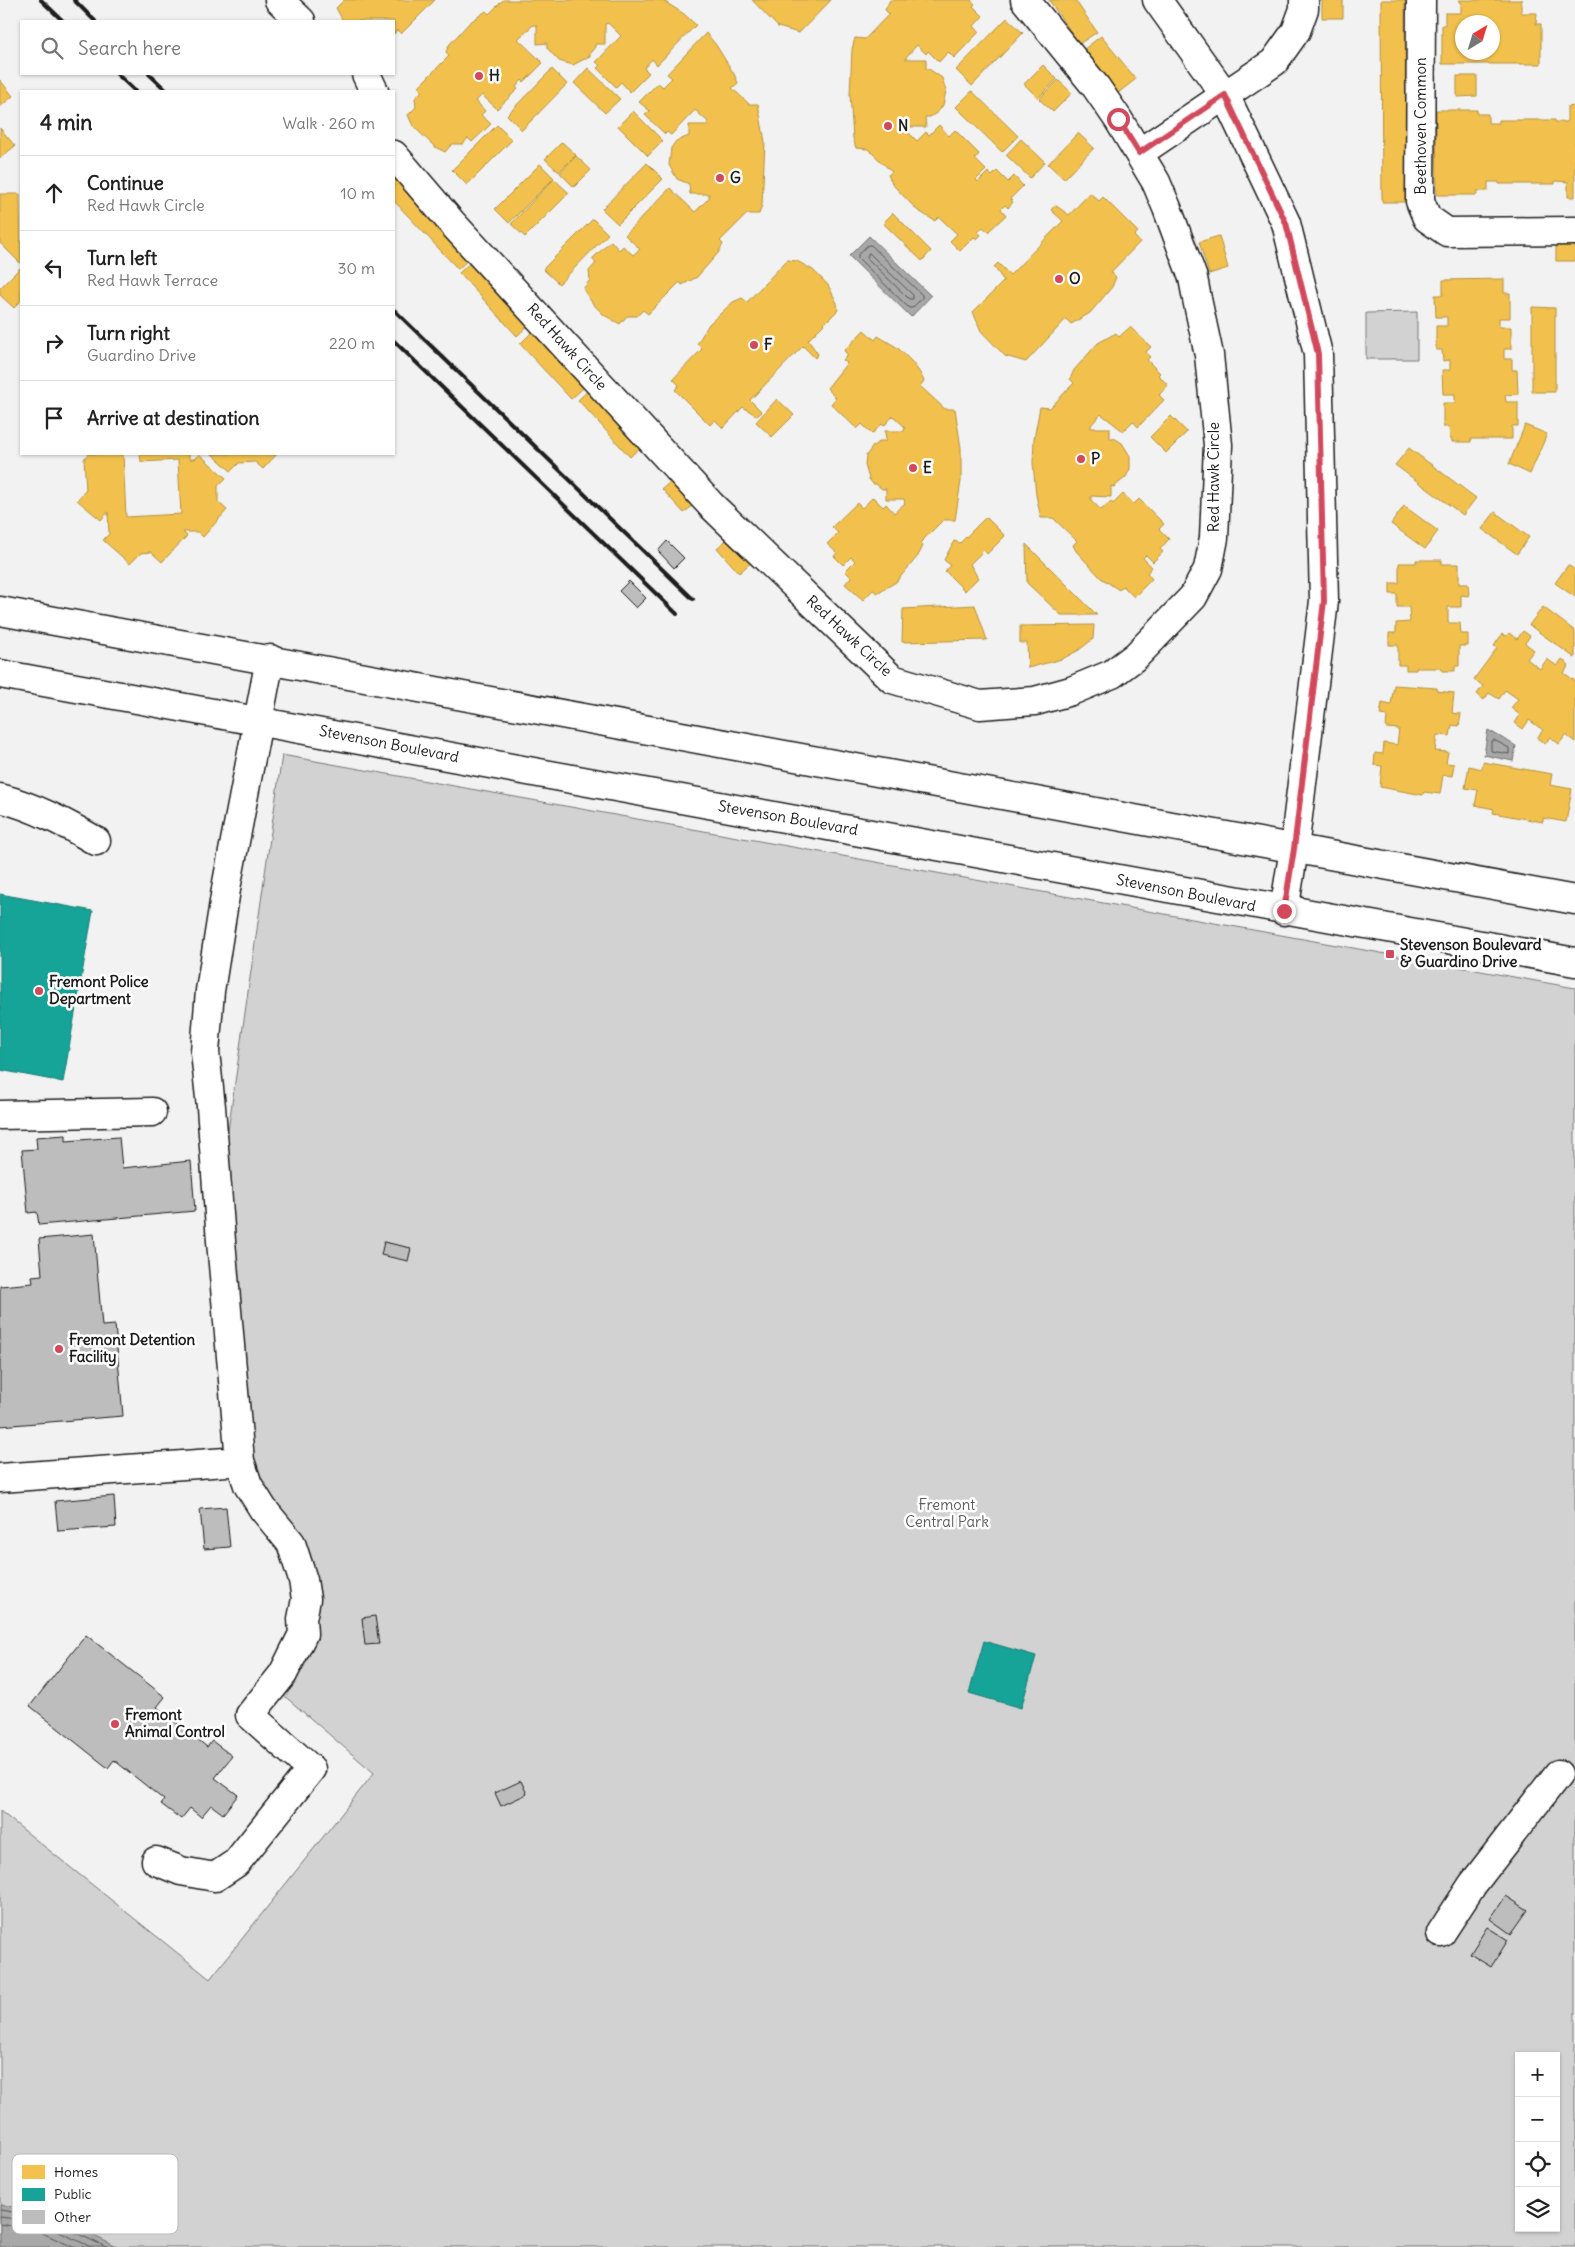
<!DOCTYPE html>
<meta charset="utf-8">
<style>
body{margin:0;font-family:Delius,sans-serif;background:#f2f2f2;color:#222}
.controls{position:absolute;right:15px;bottom:15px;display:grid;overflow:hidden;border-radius:0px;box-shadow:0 1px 4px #0004}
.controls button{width:45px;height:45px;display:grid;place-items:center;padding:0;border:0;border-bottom:1px solid #e0e0e0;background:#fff;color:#222;font:25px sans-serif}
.compass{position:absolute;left:1455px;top:15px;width:45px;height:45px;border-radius:50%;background:#fff;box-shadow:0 1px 4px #0004;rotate:38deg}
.stop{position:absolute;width:15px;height:15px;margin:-11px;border:4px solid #d1495b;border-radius:50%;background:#fff}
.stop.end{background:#d1495b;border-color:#fff;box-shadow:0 1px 5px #0008}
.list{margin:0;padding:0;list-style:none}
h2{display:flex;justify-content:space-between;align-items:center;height:65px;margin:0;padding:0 20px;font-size:21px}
h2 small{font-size:16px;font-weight:400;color:#767676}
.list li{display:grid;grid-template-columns:32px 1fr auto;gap:15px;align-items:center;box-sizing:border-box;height:75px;padding:0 20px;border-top:1px solid #e0e0e0}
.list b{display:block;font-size:19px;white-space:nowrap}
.list p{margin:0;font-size:16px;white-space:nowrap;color:#767676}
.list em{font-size:16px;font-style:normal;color:#767676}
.icon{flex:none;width:28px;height:28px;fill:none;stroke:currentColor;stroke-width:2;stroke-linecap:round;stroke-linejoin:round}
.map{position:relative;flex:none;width:1575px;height:2247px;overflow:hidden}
.search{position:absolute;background:#fff;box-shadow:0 1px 4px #0004;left:20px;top:20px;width:375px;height:55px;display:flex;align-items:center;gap:12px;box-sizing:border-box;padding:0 18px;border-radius:0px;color:#767676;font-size:19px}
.panel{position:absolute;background:#fff;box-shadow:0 1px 4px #0004;left:20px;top:90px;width:375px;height:365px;border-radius:0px}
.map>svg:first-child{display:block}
</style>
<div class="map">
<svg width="1575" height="2247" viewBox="0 0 1575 2247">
<rect width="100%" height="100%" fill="#f2f2f2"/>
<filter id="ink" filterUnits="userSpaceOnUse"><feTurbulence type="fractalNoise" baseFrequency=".02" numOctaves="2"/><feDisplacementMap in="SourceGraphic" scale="10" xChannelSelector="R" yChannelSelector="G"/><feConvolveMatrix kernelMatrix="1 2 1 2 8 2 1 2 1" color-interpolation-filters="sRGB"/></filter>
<g filter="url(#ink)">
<path fill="#d2d2d2" stroke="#777" fill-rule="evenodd" d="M1417,312V359H1366V313Z
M282,755L1575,988V2247H0V1811L210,1979L374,1773L281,1693L317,1593L308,1550L290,1520L273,1501L263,1486L255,1466L252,1445L226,1145ZM1519,2056H1556V2228H1519Z"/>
<path fill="#a8a8a8" stroke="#707070" d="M869,236L931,296L911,317L849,256Z
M1488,730L1516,746L1513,761L1484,755Z
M0,2205L42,2211L117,2247H0Z"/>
<path fill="#f2c14e" stroke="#b2903f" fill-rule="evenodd" d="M344,0H435L401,34L397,30L394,34V21H343L336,8Z
M503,0H662L684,14L696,25L657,65L652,59L644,68L649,73L630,92L621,82L616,87L597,68L600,65L596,62L621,36L608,23L605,24V44H595V47L590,53V56L573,65L559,61L547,48V43L537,44V25H533L518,39L543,63L524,82L522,80L516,87L518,89L497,109L482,95L476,101L485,111L481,115L491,124L472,142L468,138L463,144H452L445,152L435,147L413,126L408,115L416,107L415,98L422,91L418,87L449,56L446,52L449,45L469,23L486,11L489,14Z
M752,0H831L799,33L778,27Z
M890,0H971L975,4L973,6L983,16L974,26L979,32L954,58L948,52L939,62L928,51L926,54L917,45L906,57V59H926V69H929L942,78L946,91L943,105L938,112L930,117H925L926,127H906V130L917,141L926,132L929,135L939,125L949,136L955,130L979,154L975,159L986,170L976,180L978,182L988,172L992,176L997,171L1008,182L1014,176L1023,186L1010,199L1013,202L1008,208L1005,205L1001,209L1006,215L988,232L983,227L978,232L981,235L977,239L974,237L960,251L950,241L957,234L939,217L935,221L917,210L893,185L888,175L892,172L868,149L856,148L853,138L850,94L852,49L855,38L865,39L889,14L885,10Z
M1049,0H1075L1097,32L1079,44Z
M1322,0H1343V18H1322Z
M1381,0H1405L1406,202H1382Z
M1459,0H1523L1521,1V13H1537L1536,24H1541V64H1442V25H1445V13H1461V2H1459ZM1462,22H1492V52H1462Z
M1007,18L1023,33L972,86L956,70Z
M706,33L716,45L734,74L738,83L732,88L749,104H758L765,142L762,205L759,214H747L720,241L723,244L719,252L697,277L682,285L680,282L648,314L643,310L637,316H627L620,324L604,315L593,304L583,289L590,280L589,271L596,263L592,259L611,241L619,250L623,246L633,255L640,249L625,235L670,188L695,212L709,198V194H690L689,184L677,179L669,165L671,148L676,141L689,136V125H708V122L695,110L671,135L667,132L665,134L645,115L650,111L639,102L658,83L663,87L672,78L667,74Z
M1101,36L1136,79L1118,93L1083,50Z
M1043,65L1057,79L1038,98L1024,84Z
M588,68L620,99L605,113L574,83Z
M552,69L567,84L522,130L507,115Z
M1457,76H1477V96L1457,97Z
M0,80L13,96L0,107Z
M1058,80L1072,93L1053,112L1039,99Z
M972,91L1018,136L1002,152L956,107Z
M1575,106V197H1568V182L1555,181V184H1499V182H1488V191H1477V195H1437L1436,110H1477V114H1488V123H1499V120H1555V122H1567V107Z
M633,111L663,141L648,156L618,126Z
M497,125L512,140L467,185L452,170Z
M0,128L15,146L0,158Z
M1078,133L1094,148L1064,179L1048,164Z
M1021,139L1045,162L1030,178L1006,155Z
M562,142L576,155L559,172L545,159Z
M576,156L591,170L574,187L560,173Z
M647,163L663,179L618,224L602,209Z
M540,164L554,178L509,223L495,209Z
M394,172L472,256L458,269L394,201Z
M554,179L569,193L525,237L511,224Z
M1090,193L1099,201L1103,197L1138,232L1134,236L1140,242L1111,272L1116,277L1112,287L1090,313L1071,324L1066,319L1026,362L1005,356L981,331L973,312L1004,281L994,267L998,263L1010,275L1063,221L1051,210L1055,205L1069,215Z
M0,194H20L21,264L0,243Z
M893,213L931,251L922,261L883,223Z
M593,219L608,234L559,284L543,269Z
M1219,236L1228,268L1209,274L1199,242Z
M1556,238H1575V261H1556Z
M474,259L533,321L517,336L459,273Z
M787,260L797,261L813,270L828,285L837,303L838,310L808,340L818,354L815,358L803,346L750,400L762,412L757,416L743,407L723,428L715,420L710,425L675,390L679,385L673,379L702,349L697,344L709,324L733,302L742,298L747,302Z
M21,267V301L14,308L0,295V288Z
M1504,279V293H1510V318H1499V327H1511V349H1504V359H1512V370H1517L1518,394L1505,395L1506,402H1518V426H1512V439H1471V442H1452V439H1450L1449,427H1443V403H1455V394H1443L1442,370H1450V360L1443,361L1442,350H1436V326H1447V317H1436L1435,295H1443V280Z
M1532,307L1555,308V392H1532Z
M538,326L590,382L571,399L520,344Z
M1130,327L1151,347L1146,352L1150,357L1147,360L1160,373L1158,375L1168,385L1159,395L1164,400L1138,427L1133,421L1123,431L1101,414L1091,425V428H1110V438H1114L1122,443L1130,456V469L1126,477L1114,487L1111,486V497L1091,496V500L1101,510L1111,501L1113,504L1123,494L1134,504L1139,499L1164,524L1159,529L1169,539L1160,549L1163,552L1153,562L1146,555L1143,558L1152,567L1147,573L1152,579L1134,597L1123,586L1119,590L1101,578L1076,551L1073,545L1077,541L1053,518H1041L1036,495L1033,463L1034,439L1040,407L1050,408L1074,383L1070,379L1074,370L1098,343L1116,333L1119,337Z
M864,330L875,340L878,336L898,348L912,362L920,373L924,381L920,386L945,409H955L961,448V481L955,520H943L920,543L923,546L918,556L896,582L877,593L873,590L863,600L845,584L851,577L845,571L855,561L851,557L843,565L834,556L837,553L827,544L838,533L832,527L857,503L862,508L873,497L883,507L886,504L894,513L905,503L904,499H886V489H882L876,484H873L869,479L865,465L866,456L873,446L881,441H886L885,431H904L905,427L893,416L884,426L882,424L872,434L862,424L857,429L831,404L836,398L827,388L847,363L843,360L848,355L844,351Z
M593,386L646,442L630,457L578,400Z
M777,399L794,415L772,437L756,422Z
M1171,416L1187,432L1166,453L1150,437Z
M1525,425L1547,434L1530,474L1509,464Z
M1409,448L1476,498L1463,515L1395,465Z
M88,454H123L126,517L181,514L178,460L141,462L140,454H189V459H194L199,454L226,478L218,486V502L227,510L203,537L198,532H183L187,536L162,562L151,552L141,553L130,564L103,540L109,534L108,512L101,520L77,500L86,490L84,459Z
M212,454H277L263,469L255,462L239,463L231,471Z
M677,476L699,500L684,513L662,489Z
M1404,506L1438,531L1425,549L1391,524Z
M1495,512L1529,537L1517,554L1482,529Z
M986,517L1005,536L987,554L984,550L970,564L978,578L965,591L945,571L950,565L944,560L954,541L960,543Z
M732,535L755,559L739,573L717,548Z
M1026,544L1097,615H1061L1027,583Z
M1416,560H1442V564H1459V584H1468L1469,596L1461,595V607H1448V623H1460L1461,634H1468V646H1459V666H1455V671H1442L1441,668H1416V670H1406V665H1398V645H1389V633H1396V623L1410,622L1409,607H1397V594H1390V583H1399V563H1416Z
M1568,565L1575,570V597L1555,583Z
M975,605L987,640L902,642L903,609Z
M1543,607L1575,631V658L1529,625Z
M1094,625L1093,639L1079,650L1062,659L1028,668L1027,643H1020V626Z
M1523,631L1530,636L1525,643L1534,650L1527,659L1540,669L1547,659L1557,666L1562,659L1569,665L1564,673L1575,681V742L1566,735L1559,744L1550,737L1545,744L1537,738L1543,730L1529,720L1523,729L1515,723L1520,715L1511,708L1518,699L1505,690L1499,699L1489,693L1484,700L1477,694L1483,686L1474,679L1497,648L1494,646L1502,634L1506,636L1509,633L1517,639Z
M1394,685L1437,688V691L1454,693L1452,713L1461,714L1459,726L1452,725L1450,736L1437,735L1435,751L1448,752L1446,763L1454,764L1452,776L1443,775L1440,794L1424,792L1423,795L1380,787L1382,766L1374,765L1375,753L1383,754L1384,743L1397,745L1399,729L1386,728L1387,716L1380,715L1382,703L1391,705Z
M1483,762L1552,774L1550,785L1572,789L1566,822L1543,818V822L1493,813L1494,809L1475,805L1478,790L1465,788L1469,766L1482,769Z"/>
<path fill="#17a398" stroke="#187a73" d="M0,894L93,911L63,1082L0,1070Z
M984,1641L1036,1656L1021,1708L969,1693Z"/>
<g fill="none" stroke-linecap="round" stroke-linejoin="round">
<path stroke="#545454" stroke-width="1" d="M868,245H871L922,295V298L912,308H909L858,258V255Z
M869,253L913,295V299H909L867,258Z
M1494,740L1509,748V754L1491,751V742Z
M0,2210L40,2216L106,2247
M0,2217L38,2222L91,2247
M0,2224L36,2230L73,2247"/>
</g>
<path fill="#bdbdbd" stroke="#1c1c1c" d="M667,541L684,558L674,568L658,551Z
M629,581L646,598L636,608L619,591Z
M66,1135V1141L119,1137L122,1168L191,1161L195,1211L39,1225L37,1212L28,1213L22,1150L37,1149L36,1137Z
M94,1234L102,1326L115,1325L123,1416L0,1426V1286L33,1283L32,1276L42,1275L39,1239Z
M384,1242L411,1248L408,1261L381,1255Z
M114,1496L116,1527L58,1531L55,1501Z
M226,1507L230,1547L204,1549L200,1509Z
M375,1616L379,1644L365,1645L362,1618Z
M86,1635L165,1697L157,1707L207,1747L212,1741L232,1756L215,1778L238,1795L223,1814L211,1805L201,1817L190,1808L181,1819L161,1804L164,1800L114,1760L108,1768L30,1706Z
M521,1781L527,1794L501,1806L495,1793Z
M1506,1896L1528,1910L1511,1934L1490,1919Z
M1487,1927L1508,1940L1491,1967L1470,1954Z"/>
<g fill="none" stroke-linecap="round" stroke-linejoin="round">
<defs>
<path id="minor" d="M279,0L301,21
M1157,0L1225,95L1286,223L1318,354L1324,601L1294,849L1284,911
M1421,0L1420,201L1427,218L1447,232L1575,231
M366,74L374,91
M1139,153L1274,62L1296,31L1304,9V0
M394,155L453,224L711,505L892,679L980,705L1035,701L1071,691L1112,674L1136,656L1193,597L1208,569L1214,538L1218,445L1209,355L1197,299L1193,278L1167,208L1156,182L1118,119L1096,87L1025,0
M0,798C35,807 65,823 96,841
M0,1115L152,1112
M0,1478L240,1461
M156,1861L181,1871L215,1877L236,1863L311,1769L250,1715L283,1674L303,1634L302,1619L306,1599L303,1580L291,1543L263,1509L248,1485L240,1461L221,1241L211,1107L205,1052L210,991L227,883L270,659
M1441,1933L1473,1884L1558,1774"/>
<path id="major" d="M0,611L1575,900
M0,674C526,767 1049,870 1575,962"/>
</defs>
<use href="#minor" stroke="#1c1c1c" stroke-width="31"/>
<use href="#major" stroke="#1c1c1c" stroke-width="31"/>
<use href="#minor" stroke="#fff" stroke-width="28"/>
<use href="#major" stroke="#fff" stroke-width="28"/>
<path stroke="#1c1c1c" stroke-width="4" d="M41,0L63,21
M74,0L95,21
M117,74L135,91
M149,74L167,91
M394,310L693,599
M394,341L677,614"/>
</g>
</g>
<g fill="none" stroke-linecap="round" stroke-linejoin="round" filter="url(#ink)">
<path stroke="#d1495b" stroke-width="6" d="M1118,119L1139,153L1225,95L1286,223L1318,354L1324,601L1294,849L1284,911"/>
</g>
<g fill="#d1495b" stroke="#fff" stroke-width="2">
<circle cx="479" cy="76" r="5"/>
<circle cx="888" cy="126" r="5"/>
<circle cx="720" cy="178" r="5"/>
<circle cx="1059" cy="279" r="5"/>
<circle cx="754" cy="345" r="5"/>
<circle cx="1081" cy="459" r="5"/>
<circle cx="913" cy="468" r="5"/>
<rect x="1385" y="949" width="10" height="10" rx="2.5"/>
<circle cx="39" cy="991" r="5"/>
<circle cx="59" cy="1349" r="5"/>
<circle cx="115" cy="1724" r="5"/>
</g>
<g text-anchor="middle" stroke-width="5" stroke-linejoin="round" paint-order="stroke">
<g font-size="15" font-weight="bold" fill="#1c1c1c" stroke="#fff" text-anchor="start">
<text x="489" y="81">H</text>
<text x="898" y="131">N</text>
<text x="730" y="183">G</text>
<text x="1069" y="284">O</text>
<text x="764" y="350">F</text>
<text x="1091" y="464">P</text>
<text x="923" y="473">E</text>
<text x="1400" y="950">Stevenson Boulevard<tspan x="1400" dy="17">&amp; Guardino Drive</tspan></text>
<text x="49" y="987">Fremont Police<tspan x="49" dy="17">Department</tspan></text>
<text x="69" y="1345">Fremont Detention<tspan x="69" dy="17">Facility</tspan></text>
<text x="125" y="1720">Fremont<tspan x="125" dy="17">Animal Control</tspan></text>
</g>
<g font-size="15" fill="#1c1c1c" stroke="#fff">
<text transform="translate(1421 126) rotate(-90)" y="5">Beethoven Common</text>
<text transform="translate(567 347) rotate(48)" y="5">Red Hawk Circle</text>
<text transform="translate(1214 477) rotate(-90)" y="5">Red Hawk Circle</text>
<text transform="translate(849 636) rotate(43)" y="5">Red Hawk Circle</text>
<text transform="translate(389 744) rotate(11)" y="5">Stevenson Boulevard</text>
<text transform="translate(788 818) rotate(10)" y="5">Stevenson Boulevard</text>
<text transform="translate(1186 893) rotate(11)" y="5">Stevenson Boulevard</text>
</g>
<g font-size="15" fill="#5c5c5c" stroke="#fff">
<text x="947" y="1510">Fremont<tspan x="947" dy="17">Central Park</tspan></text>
</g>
</g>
<rect x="12" y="2154" width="166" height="80" rx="8" fill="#fff" stroke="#bbb" stroke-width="1"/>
<rect x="22" y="2165" width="23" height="14" fill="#f2c14e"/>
<rect x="22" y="2188" width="23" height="13" fill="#17a398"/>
<rect x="22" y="2210" width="23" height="14" fill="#bdbdbd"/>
<g font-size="14" fill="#1c1c1c">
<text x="54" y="2177">Homes</text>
<text x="54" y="2199">Public</text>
<text x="54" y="2222">Other</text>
</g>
</svg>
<div class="controls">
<button>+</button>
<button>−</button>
<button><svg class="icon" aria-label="locate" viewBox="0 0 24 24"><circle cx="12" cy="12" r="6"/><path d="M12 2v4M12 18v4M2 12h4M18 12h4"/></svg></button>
<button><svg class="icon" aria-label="layers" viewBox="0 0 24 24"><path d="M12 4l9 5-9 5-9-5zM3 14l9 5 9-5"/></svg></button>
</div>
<svg class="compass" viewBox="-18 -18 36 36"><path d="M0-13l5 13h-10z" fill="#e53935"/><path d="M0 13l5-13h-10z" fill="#767676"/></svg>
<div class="stop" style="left:1118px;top:119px"></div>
<div class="stop end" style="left:1284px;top:911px"></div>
<div class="search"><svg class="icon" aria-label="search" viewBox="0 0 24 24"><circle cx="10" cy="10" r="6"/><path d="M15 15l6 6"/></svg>Search here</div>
<section class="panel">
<h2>4 min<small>Walk · 260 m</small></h2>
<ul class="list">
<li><svg class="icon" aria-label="ahead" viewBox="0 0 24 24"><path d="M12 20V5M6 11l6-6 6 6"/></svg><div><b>Continue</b><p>Red Hawk Circle</p></div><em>10 m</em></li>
<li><svg class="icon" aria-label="left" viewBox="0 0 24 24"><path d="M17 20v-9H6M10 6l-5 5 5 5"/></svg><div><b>Turn left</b><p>Red Hawk Terrace</p></div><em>30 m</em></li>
<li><svg class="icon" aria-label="right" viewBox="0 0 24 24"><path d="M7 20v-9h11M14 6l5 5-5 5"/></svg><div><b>Turn right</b><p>Guardino Drive</p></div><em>220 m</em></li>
<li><svg class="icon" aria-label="arrive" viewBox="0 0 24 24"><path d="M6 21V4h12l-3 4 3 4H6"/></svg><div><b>Arrive at destination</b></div></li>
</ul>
</section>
</div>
